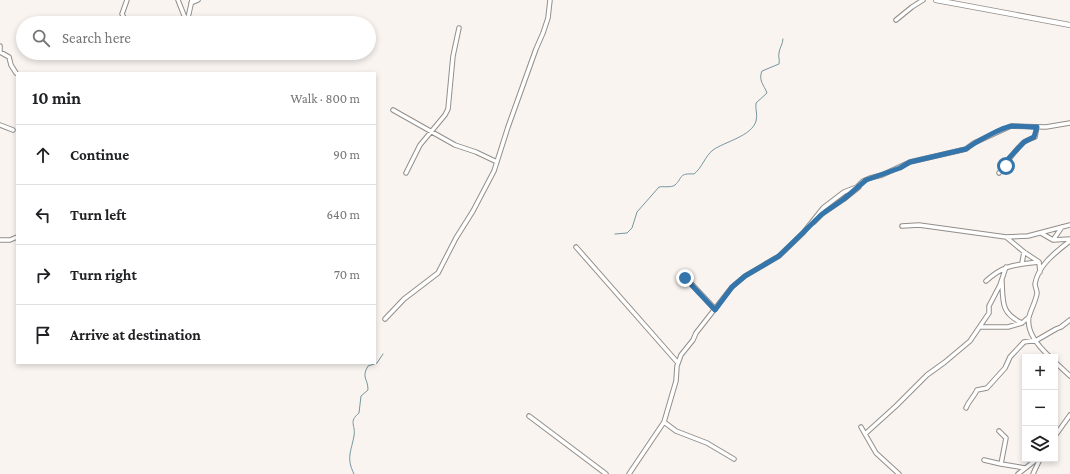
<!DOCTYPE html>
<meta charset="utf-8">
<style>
body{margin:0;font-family:"Crimson Pro",serif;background:#f2f2f2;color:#202124}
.controls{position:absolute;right:12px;bottom:12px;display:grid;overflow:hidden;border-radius:0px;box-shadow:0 2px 6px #0003}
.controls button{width:36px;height:36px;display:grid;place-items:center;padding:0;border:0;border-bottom:1px solid #e0e0e0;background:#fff;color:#202124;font:20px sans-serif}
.stop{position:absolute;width:12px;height:12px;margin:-9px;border:3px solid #3475ab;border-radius:50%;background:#fff}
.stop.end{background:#3475ab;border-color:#fff;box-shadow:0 1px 4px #0008}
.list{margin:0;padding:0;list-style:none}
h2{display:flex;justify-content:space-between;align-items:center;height:52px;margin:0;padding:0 16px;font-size:17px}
h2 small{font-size:13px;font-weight:400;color:#757577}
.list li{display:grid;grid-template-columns:26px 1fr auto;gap:12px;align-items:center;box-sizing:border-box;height:60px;padding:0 16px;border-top:1px solid #e0e0e0}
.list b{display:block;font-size:15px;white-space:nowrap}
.list em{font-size:13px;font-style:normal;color:#757577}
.icon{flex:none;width:22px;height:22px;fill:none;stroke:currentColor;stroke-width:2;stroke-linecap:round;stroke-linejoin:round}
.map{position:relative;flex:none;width:1070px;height:474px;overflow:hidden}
.search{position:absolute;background:#fff;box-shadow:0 2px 6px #0003;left:16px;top:16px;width:360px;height:44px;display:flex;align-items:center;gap:10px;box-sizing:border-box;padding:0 14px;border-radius:22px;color:#757577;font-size:15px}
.panel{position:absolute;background:#fff;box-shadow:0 2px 6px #0003;left:16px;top:72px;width:360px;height:292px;border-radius:0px}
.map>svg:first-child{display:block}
</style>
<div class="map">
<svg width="1070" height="474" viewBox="0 0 1070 474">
<rect width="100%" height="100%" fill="#f9f4f0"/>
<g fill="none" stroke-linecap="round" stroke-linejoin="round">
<path stroke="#75979f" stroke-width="1" d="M615,234L627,233L632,228L637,212L659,187C663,186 671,188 675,185C683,178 678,173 694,174C702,168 705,156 713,150C724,142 752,136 756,121C758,115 755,109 756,103L767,93C764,85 758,80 762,71L779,64C780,59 778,57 779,53C779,49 783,44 783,39
M354,474C346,458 351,452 354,436C356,425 348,422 359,413L361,396L368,390C368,378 361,378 368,366L377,363L383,354"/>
<defs>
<path id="minor" d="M178,0C181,8 184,15 187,23
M191,3L198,0
M896,20L912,7L923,0
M187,22L192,0
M127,23L122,14L127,0
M0,46V52L9,57L11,65L16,73
M393,110L455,145L476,152L497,162
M0,125L13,130
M406,173L420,145L445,115L448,109L453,56L459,28
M999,173C1007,163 1013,152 1023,143C1026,140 1031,139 1035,137L1037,127
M814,222L822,214L844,199L859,187
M902,226L919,225L1006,237L1024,252L1039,262
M1041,233L1053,240L1070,239
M1006,237L1028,236L1070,225
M0,240H10L17,237
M1053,240L1062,227
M576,247L678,363
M1022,263L1024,252
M685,277L715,309
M986,281C1004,264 1016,265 1039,262L1040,272
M1002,281C1003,303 1001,313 1022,323
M385,319L404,299L438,273L456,238L473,211L494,171L508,127L536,49L543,33L548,18L550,0
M980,327H1008L1022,323L1029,317
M1050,357C1039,347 1026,332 1029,317C1031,309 1036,301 1037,293C1037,290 1035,287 1035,284C1038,265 1056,252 1070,241
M1055,362L1070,376
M966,408C969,400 974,397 977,390L987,388L1005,368L1010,357L1024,342L1037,340L1056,329L1061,327L1070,320
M529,416L606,474
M664,422L676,431L707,443L734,459
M861,427L876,453L899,474
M999,431L1006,438L1001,464L1025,468
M865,434L896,406L927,375L945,362L970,341L989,313V306L1000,285L1006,267
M1055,436L1070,415
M984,460L1001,464
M629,474L664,422L676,381L677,366L681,355L693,340L696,333L732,287L745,276L779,256L803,233L823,208L844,192L857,187L863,181L870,178L882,175L910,162L966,149L974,143L1011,126L1046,127L1070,123
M1018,474L1037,459
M1033,474L1040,459"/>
<path id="tertiary" d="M936,0L1070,25"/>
</defs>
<use href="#minor" stroke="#938e8a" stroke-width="5.5"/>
<use href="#tertiary" stroke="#938e8a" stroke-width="6"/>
<use href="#minor" stroke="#fff" stroke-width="3.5"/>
<use href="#tertiary" stroke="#fff" stroke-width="4.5"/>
</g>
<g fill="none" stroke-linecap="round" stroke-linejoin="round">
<path stroke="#3475ab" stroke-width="5" d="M685,278L715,310L732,287L745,276L779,256L822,214L844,199L866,180L900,168L910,162L966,149C974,143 1002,127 1012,126C1020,126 1029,127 1037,127L1034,137L1024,142L1009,158L1006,166"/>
</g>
</svg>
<div class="controls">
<button>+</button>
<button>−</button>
<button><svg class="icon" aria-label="layers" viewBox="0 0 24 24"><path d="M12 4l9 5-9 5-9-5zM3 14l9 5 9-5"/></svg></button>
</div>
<div class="stop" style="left:1006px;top:166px"></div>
<div class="stop end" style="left:685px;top:278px"></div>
<div class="search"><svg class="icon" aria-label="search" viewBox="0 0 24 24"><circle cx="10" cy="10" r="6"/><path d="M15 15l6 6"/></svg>Search here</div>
<section class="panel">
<h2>10 min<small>Walk · 800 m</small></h2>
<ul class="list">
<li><svg class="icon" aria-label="ahead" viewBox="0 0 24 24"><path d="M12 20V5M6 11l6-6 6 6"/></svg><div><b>Continue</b></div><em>90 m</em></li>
<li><svg class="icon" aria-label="left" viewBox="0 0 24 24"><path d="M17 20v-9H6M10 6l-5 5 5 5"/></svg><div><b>Turn left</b></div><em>640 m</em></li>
<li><svg class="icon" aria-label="right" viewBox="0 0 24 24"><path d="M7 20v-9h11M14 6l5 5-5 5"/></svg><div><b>Turn right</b></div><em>70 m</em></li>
<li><svg class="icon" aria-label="arrive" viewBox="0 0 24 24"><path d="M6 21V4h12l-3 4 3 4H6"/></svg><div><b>Arrive at destination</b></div></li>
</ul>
</section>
</div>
